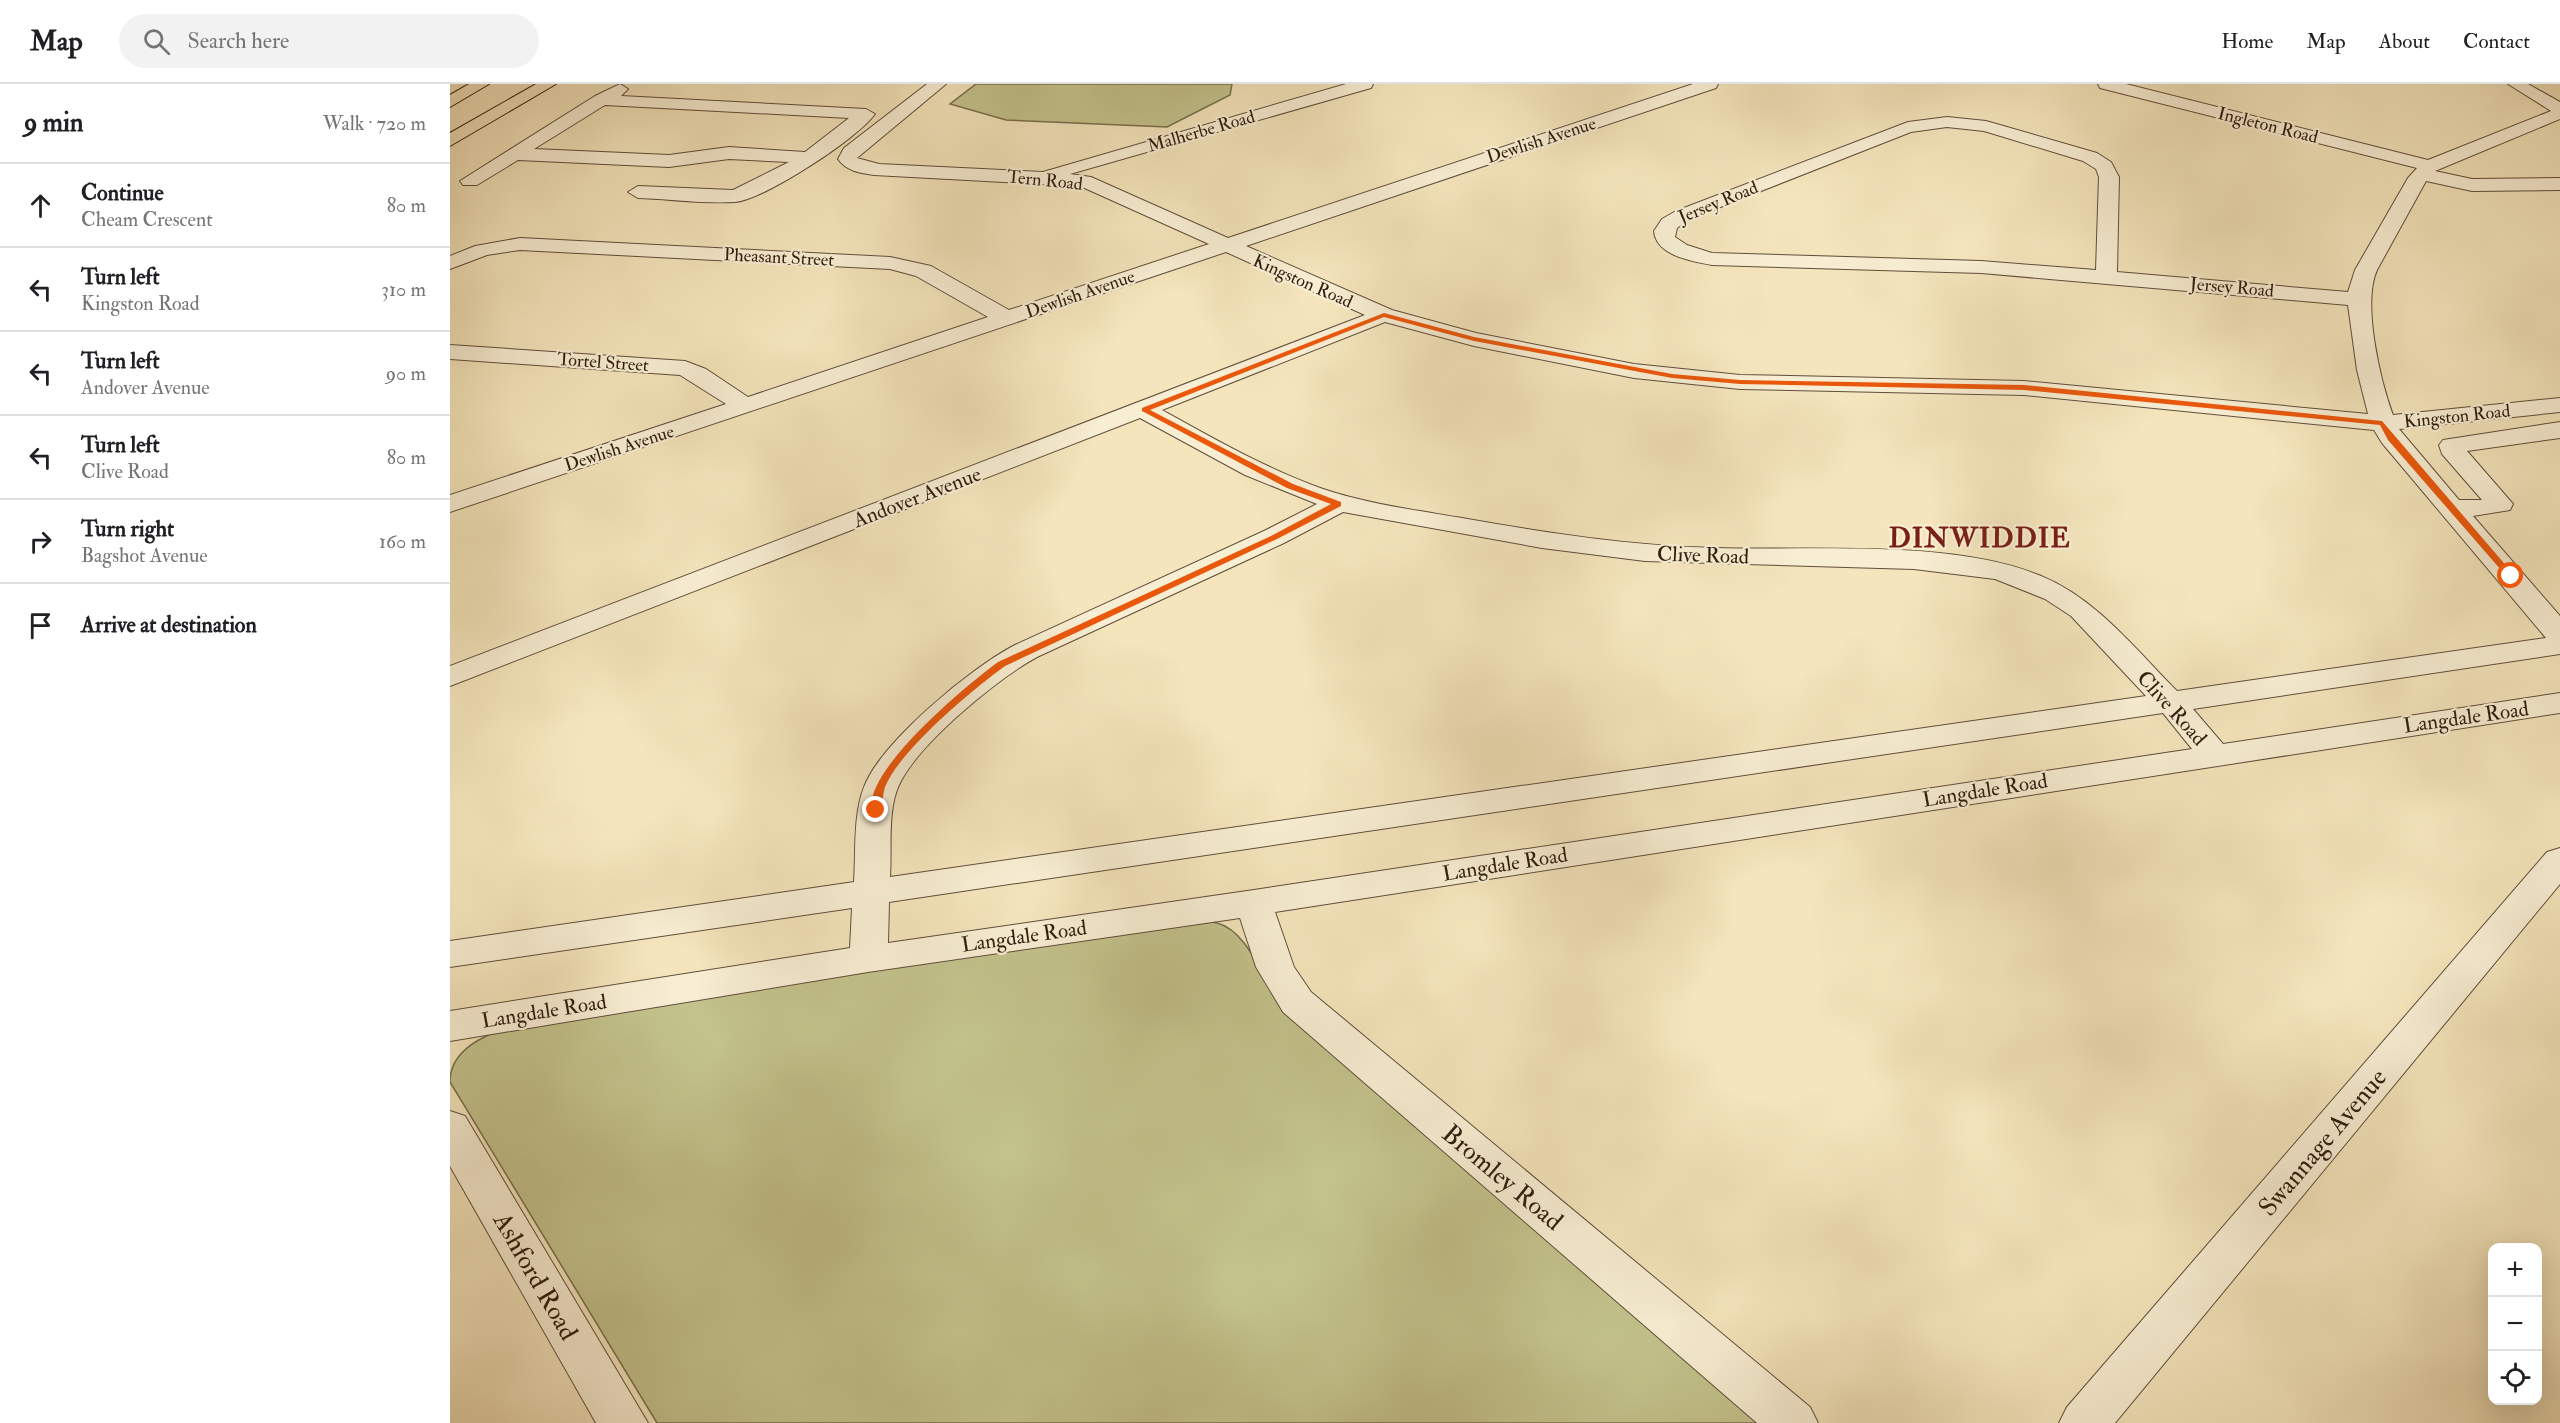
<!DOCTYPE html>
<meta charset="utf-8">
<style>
body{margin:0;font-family:"IM FELL Double Pica",serif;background:#f2f2f2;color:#202124}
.controls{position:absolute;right:18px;bottom:18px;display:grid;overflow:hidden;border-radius:12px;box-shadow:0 6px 24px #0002}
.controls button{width:54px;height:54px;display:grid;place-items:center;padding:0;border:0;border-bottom:2px solid #e0e0e0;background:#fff;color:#202124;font:30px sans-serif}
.stop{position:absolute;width:18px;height:18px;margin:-14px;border:4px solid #ea580c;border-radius:50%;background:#fff}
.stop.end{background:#ea580c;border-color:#fff;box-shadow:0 2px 6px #0008}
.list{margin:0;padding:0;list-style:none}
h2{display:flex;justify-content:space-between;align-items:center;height:78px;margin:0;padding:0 24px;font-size:26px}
h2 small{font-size:20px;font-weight:400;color:#757577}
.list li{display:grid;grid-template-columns:39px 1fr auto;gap:18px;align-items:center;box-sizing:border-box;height:84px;padding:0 24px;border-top:2px solid #e0e0e0}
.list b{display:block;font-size:22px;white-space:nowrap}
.list p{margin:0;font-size:20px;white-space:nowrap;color:#757577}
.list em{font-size:20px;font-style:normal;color:#757577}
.icon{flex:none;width:33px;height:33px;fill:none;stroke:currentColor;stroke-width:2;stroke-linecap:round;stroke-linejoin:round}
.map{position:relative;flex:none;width:2110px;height:1339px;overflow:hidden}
header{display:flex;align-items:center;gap:36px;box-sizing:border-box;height:84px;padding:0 30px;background:#fff;border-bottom:2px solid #e0e0e0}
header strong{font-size:28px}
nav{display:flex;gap:33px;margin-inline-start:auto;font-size:21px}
.search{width:420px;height:54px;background:#f2f2f2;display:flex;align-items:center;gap:15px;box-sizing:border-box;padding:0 21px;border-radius:33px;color:#757577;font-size:22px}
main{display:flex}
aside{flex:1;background:#fff}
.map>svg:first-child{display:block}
</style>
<header>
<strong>Map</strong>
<div class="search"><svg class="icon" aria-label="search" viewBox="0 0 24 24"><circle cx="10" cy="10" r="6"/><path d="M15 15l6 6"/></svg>Search here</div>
<nav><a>Home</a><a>Map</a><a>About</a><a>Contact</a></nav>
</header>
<main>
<aside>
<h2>9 min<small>Walk · 720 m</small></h2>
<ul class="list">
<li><svg class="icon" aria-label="ahead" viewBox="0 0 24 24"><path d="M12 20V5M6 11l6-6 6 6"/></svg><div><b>Continue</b><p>Cheam Crescent</p></div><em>80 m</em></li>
<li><svg class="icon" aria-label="left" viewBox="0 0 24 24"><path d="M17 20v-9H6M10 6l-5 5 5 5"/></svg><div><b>Turn left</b><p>Kingston Road</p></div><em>310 m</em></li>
<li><svg class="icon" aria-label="left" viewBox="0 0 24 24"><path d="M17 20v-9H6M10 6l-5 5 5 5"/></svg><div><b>Turn left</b><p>Andover Avenue</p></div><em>90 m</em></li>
<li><svg class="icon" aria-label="left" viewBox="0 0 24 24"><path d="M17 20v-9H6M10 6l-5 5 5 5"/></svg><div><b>Turn left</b><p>Clive Road</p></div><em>80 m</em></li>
<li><svg class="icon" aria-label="right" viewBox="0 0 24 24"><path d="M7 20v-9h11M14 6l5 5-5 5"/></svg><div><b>Turn right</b><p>Bagshot Avenue</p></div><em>160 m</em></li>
<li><svg class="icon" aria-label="arrive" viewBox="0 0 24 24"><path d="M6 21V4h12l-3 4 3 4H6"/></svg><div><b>Arrive at destination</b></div></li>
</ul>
</aside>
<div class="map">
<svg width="2110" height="1339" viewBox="0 0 2110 1339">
<rect width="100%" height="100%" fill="#f4e5bc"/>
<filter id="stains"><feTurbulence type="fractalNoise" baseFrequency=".00333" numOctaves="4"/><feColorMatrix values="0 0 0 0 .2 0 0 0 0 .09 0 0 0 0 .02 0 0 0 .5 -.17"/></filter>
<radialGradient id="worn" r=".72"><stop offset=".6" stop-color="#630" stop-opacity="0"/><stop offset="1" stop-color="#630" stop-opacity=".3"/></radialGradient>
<path fill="#c3c28c" stroke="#786f4d" stroke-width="1.5" d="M526,0H782L780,11L717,43L556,36L500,20Z
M748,838C754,838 761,837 767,839C795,846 810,887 824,909L1317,1339H207L0,998C0,965 35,951 63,941Z"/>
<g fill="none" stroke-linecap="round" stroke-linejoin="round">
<defs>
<path id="minor" d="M170,0L178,5L171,12L416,25L425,30C408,54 314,116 285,118C254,120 220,115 188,114L178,108L188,102L283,106L339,78L279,75L219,83L68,76L27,101H13L10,97L145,12ZM155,21L399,34L355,68L279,63L219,71L84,65Z
M477,0H496L407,74L429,80L593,88L896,0H923L921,4L620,90L641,93L778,154L1243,0H1268L1266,4L796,162L942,226L1026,249L1184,280L1290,291L1574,297L1918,330L1907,286L1898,221L1531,189L1262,181C1242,177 1206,172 1204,147L1212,135L1226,127L1458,38L1497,33L1536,37L1647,69L1661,78L1669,93L1667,188L1898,208L1905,186L1958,94L1967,84L1650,4L1648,0H1676L1978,76L2101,27L2058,0H2078L2110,18V35L1985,87L2022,95L2110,94V106L2022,107L1976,97L1927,186C1912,219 1930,296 1943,331L2110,314V328L1949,345L2009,416H2032L1992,370L1989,361L1993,356L2110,338V354L2017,367L2063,420L2060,426L2023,432L2110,532V570L1743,625L1773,660L2110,609V629L825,828L844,883L861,908L1360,1323L1368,1339H1307L833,928L806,883L790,834L418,888L0,957V927L400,864L402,824L0,883V857L404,798C406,768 403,731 414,703C431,658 522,583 565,561L814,447L867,420L795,391L690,334L0,602V582L915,231L776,168L0,428V411L276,320L230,291L0,275V261L235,277L256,285L298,313L538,233L466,192L440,185L70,166L37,171L0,185V172L25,162L70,154L440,173L481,182L559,226L759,160L630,102L424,91C410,89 396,87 388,75L394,64ZM1497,43L1534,47L1633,77L1646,85L1649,93L1646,186L1531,177L1262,169L1237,161L1225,153L1227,144L1240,135L1461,48ZM935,238L1024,262L1184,294L1290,305L1574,311L1924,346L1932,359L2096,554L1727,607C1685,565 1647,515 1591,492C1503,455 1363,467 1266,464C1181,462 1096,449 1012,434C965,426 918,420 873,405C817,385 764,355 712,326ZM893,428L1092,464L1195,477L1464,485L1545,495L1595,515L1621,532L1696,612L440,793C442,765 437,727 449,701C468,660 547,595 587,573L834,459ZM1713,629L1742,665L804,806L438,859L439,818Z
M2110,764V800L1665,1339H1609L1617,1323L2097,768Z
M0,1027L15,1032L198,1339H146L0,1082Z"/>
<path id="highway" d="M19,0H39L0,23V11Z
M86,0H106L0,62V49Z"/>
</defs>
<use href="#minor" stroke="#604e3a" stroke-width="2"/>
<use href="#highway" stroke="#2e1c0e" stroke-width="2"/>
<use href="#minor" fill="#f8eed3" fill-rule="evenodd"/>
<use href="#highway" fill="#f4e5bc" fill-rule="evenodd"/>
</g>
<path fill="#ea580c" d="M934,229L1024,253L1222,290L1290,296L1574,301L1932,337L2065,492L2058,494L1938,356L1930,341L1574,306L1290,300L1222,294L1024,257L934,233L700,326L843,400L891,418V422L827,455L555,582C522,606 450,666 435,703C433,710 432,719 431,726L422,728C411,688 517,601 548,578L821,452L881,420L837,404L692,327V324Z"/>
<g text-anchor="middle" stroke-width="4.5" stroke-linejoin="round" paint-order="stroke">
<g font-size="18" fill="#2e1c0e" stroke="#f8eed3">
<text transform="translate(1818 41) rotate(14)" y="6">Ingleton Road</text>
<text transform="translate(751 47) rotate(-16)" y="6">Malherbe Road</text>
<text transform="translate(1091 56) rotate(-18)" y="6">Dewlish Avenue</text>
<text transform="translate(595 96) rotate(6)" y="6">Tern Road</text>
<text transform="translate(1268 118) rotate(-22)" y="6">Jersey Road</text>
<text transform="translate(329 173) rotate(3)" y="6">Pheasant Street</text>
<text transform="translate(853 197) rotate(24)" y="6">Kingston Road</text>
<text transform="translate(1782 203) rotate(5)" y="6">Jersey Road</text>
<text transform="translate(630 210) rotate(-19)" y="6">Dewlish Avenue</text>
<text transform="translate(153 278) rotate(4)" y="6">Tortel Street</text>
<text transform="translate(2007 332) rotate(-6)" y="6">Kingston Road</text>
<text transform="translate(169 364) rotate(-18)" y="6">Dewlish Avenue</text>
</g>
<g font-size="21" fill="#2e1c0e" stroke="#f8eed3">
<text transform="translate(467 413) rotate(-21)" y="7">Andover Avenue</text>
<text transform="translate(1253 471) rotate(2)" y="7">Clive Road</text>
<text transform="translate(1722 624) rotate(48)" y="7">Clive Road</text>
<text transform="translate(2016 633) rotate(-8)" y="7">Langdale Road</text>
<text transform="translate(1535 706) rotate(-9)" y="7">Langdale Road</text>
<text transform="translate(1055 780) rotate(-9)" y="7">Langdale Road</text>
<text transform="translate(574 852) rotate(-8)" y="7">Langdale Road</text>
<text transform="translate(94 927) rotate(-9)" y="7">Langdale Road</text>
</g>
<g font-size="26" fill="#2e1c0e" stroke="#f8eed3">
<text transform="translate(1872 1058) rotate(-50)" y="9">Swannage Avenue</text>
<text transform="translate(1053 1093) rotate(40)" y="9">Bromley Road</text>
<text transform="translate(86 1192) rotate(60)" y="9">Ashford Road</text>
</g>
<g font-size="27" font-weight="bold" letter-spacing="1.5" fill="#7a1f14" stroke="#f8eed3">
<text x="1530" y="463">DINWIDDIE</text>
</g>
</g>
<rect width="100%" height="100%" filter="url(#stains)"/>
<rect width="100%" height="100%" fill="url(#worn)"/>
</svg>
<div class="controls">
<button>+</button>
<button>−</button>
<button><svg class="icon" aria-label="locate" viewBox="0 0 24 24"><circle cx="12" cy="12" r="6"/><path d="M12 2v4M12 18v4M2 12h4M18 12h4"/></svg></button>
</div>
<div class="stop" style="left:2061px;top:492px"></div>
<div class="stop end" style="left:426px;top:726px"></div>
</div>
</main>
